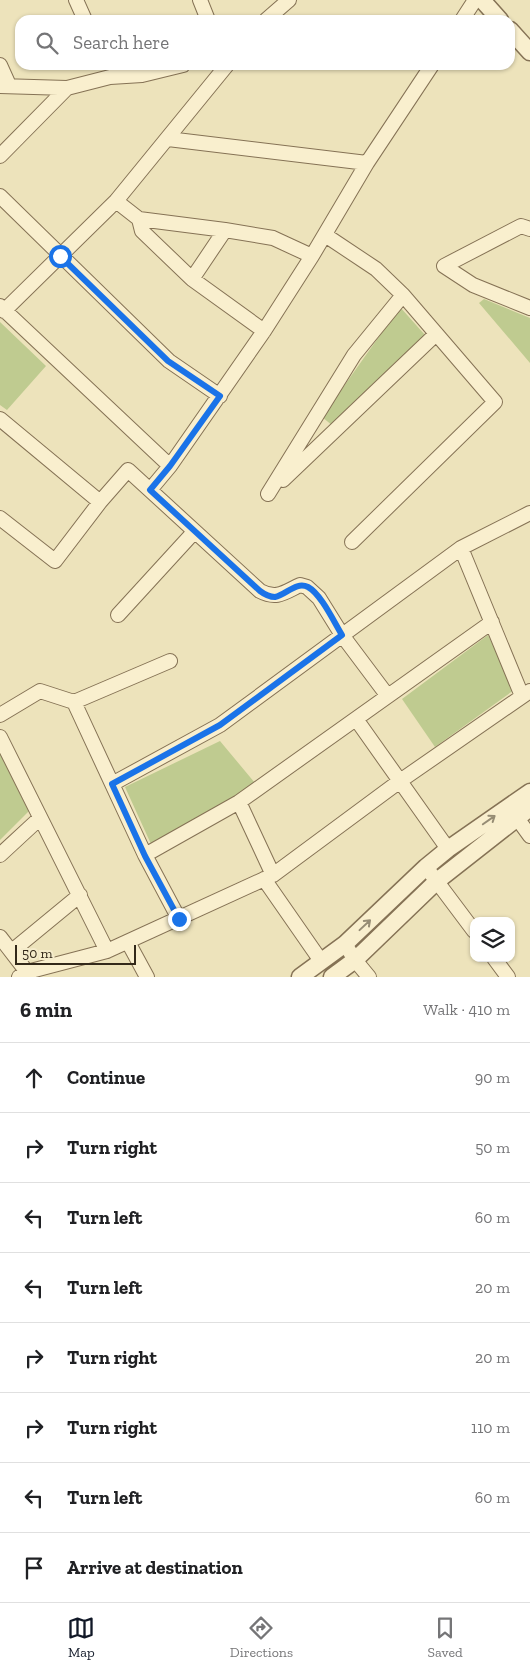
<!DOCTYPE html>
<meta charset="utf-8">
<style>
body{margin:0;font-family:"Zilla Slab",serif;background:#f2f2f2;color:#202124}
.controls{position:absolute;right:15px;bottom:15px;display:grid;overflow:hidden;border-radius:10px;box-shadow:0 1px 4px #0004}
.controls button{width:45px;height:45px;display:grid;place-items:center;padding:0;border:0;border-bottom:1px solid #e0e0e0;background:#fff;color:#202124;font:25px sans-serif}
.scale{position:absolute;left:15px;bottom:12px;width:121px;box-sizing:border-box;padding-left:5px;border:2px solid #33291a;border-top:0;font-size:14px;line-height:18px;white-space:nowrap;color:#33291a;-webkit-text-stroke:4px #f5eccb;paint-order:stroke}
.stop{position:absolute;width:15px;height:15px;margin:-11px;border:4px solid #1a73e8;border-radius:50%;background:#fff}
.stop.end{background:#1a73e8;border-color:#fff;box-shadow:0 1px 5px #0008}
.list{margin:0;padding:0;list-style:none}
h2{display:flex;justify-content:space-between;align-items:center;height:65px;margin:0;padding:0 20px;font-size:21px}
h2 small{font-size:16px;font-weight:400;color:#757577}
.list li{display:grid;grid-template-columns:32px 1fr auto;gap:15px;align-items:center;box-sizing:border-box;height:70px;padding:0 20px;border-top:1px solid #e0e0e0}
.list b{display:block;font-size:19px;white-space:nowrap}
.list em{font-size:16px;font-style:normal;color:#757577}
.icon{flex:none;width:28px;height:28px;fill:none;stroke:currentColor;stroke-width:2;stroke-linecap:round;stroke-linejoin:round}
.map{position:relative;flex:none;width:530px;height:977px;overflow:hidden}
.search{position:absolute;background:#fff;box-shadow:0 1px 4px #0004;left:15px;right:15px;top:15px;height:55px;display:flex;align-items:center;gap:12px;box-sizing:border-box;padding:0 18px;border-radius:15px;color:#757577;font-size:19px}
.sheet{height:625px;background:#fff}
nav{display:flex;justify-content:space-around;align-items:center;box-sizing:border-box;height:70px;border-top:1px solid #e0e0e0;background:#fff;font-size:14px;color:#757577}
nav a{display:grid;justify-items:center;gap:2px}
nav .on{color:#111827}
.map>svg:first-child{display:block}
</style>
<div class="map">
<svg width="530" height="977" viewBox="0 0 530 977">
<rect width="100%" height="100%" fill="#ede3bb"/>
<path fill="#bfcb90" d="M484,299L530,318V363L479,303Z
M400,307L425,335L333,426L322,417Z
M0,322L46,366L7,410L0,405Z
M488,635L514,690L435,747L402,699Z
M220,741L255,783L242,795L151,844L125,787Z
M0,751L29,811L0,840Z"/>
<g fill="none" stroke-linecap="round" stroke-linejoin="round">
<defs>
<path id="minor" d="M76,0L85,20
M200,0L208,20
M266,20L289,0
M462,20L475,0
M0,65L9,85
M0,86L67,88L110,77L142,75L183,65
M168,139L367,163
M0,156L67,88
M0,196L169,361L220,396
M116,201L139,219L225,230L273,238L312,256
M139,219L142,231L192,279L264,331
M530,229L521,226L444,266L473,285L530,308
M325,235L376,269L403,295L495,402L352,542
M192,279L225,230
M0,306L170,466L264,331L312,256L367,163L432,65
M4,311L116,201L227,65
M0,419L100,502
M283,480L435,335
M150,490L170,466
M268,494L354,355L403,295
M0,518L55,561L100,502L128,470L260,591C277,600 285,592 300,585L307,587L319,598L342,635L387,695
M461,548L522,696
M118,615L194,532
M74,702L145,855L179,919
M0,715L40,691L74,702L170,661
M356,719L448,849
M0,737L107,951
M112,784L220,725L461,548L530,513
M239,802L273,875
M517,818L530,836
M0,855L40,818
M145,855L239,802L492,622
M426,867L474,931
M264,879L321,961
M0,937L27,972
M128,942L147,977
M345,944L355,960L369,977
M12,951L80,895
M494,958L508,977
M19,977L27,972L107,951L273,875L400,781L530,691"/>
<path id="tertiary" d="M482,0L500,20
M510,30L530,52
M300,977L345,944L426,867L448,849L530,792
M332,977L355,960L437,881L530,808"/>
</defs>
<use href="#minor" stroke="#857255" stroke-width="16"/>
<use href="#tertiary" stroke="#857255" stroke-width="19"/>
<use href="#minor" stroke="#f9efce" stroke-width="14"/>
<use href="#tertiary" stroke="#f9efce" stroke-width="16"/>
</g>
<defs><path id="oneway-shaft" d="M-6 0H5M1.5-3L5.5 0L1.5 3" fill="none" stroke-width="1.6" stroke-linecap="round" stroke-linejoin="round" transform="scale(1.25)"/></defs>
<g stroke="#968c74">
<use href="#oneway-shaft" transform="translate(489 820) rotate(-35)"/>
<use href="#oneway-shaft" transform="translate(365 925) rotate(-43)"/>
</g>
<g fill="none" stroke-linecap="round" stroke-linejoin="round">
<path stroke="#1a73e8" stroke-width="6" d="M60,256L168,361L220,396L170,466L150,490L260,591C264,594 269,597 275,597C286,595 296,581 308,587C321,594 334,622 342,635L220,725L112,784L145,856L179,919"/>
</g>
</svg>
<div class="controls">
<button><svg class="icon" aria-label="layers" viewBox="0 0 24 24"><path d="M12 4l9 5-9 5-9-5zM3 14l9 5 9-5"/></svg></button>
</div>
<div class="scale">50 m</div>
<div class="stop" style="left:60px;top:256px"></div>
<div class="stop end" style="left:179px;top:919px"></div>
<div class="search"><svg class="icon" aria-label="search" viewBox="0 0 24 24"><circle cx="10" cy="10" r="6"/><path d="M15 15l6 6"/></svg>Search here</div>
</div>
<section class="sheet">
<h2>6 min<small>Walk · 410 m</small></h2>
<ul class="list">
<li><svg class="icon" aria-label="ahead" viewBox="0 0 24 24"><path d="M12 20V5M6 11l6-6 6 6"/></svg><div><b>Continue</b></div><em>90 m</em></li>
<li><svg class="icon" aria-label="right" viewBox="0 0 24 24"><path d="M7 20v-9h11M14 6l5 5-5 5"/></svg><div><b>Turn right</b></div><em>50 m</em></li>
<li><svg class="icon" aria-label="left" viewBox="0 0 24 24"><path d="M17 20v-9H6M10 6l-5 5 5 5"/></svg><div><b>Turn left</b></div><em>60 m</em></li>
<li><svg class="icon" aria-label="left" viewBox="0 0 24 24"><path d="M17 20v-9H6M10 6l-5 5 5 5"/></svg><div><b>Turn left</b></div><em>20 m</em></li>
<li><svg class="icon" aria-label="right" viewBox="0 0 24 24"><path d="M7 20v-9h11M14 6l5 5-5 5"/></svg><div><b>Turn right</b></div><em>20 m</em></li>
<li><svg class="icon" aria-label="right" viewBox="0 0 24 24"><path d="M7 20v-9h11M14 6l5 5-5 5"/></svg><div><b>Turn right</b></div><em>110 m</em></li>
<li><svg class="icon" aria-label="left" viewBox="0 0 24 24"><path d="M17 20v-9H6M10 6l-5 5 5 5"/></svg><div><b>Turn left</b></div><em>60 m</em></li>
<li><svg class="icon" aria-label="arrive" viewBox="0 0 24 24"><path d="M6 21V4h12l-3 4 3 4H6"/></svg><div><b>Arrive at destination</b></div></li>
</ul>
</section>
<nav>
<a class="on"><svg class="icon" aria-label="map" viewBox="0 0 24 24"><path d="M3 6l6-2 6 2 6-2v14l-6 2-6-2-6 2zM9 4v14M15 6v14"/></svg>Map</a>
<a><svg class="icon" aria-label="directions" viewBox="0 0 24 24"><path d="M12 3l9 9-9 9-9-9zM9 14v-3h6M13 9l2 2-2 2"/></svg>Directions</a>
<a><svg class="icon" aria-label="saved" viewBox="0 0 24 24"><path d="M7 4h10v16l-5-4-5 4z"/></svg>Saved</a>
</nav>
